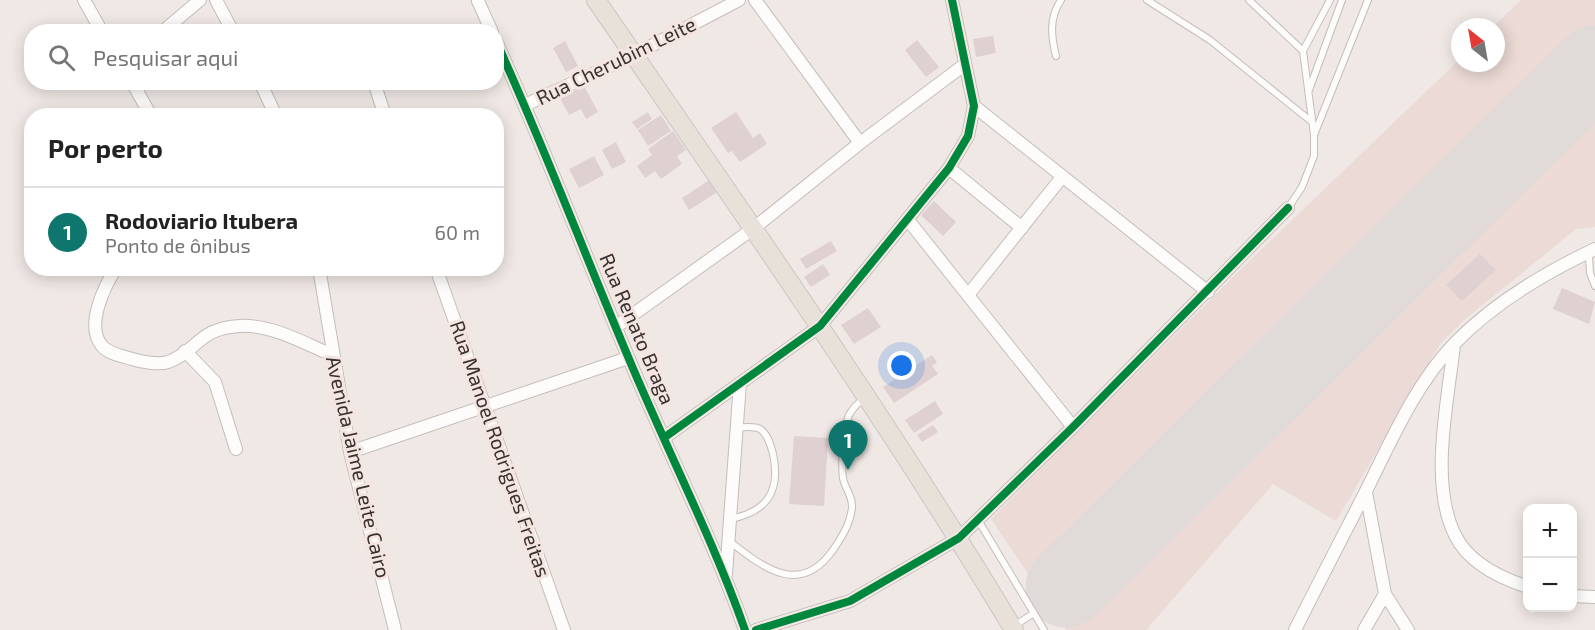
<!DOCTYPE html>
<html lang="pt">
<meta charset="utf-8">
<style>
body{margin:0;font-family:"Exo 2",sans-serif;background:#f6f6f6;color:#222}
.controls{position:absolute;right:18px;bottom:18px;display:grid;overflow:hidden;border-radius:12px;box-shadow:0 3px 15px #0003}
.controls button{width:54px;height:54px;display:grid;place-items:center;padding:0;border:0;border-bottom:2px solid #e0e0e0;background:#fff;color:#222;font:30px sans-serif}
.compass{position:absolute;left:1451px;top:18px;width:54px;height:54px;border-radius:50%;background:#fff;box-shadow:0 3px 15px #0003;rotate:329deg}
.you{position:absolute;left:902px;top:366px;width:21px;height:21px;margin:-15px;border:4px solid #fff;border-radius:50%;background:#1a73e8;box-shadow:0 0 0 9px #1a73e833}
.badge{display:grid;place-items:center;width:39px;height:39px;border-radius:50%;background:#0f766e;color:#fff;font-size:20px;font-weight:700}
.pin{position:absolute;translate:-50% -50px;filter:drop-shadow(0 2px 3px #0008)}
.pin::after{content:'';position:absolute;top:32px;width:21px;height:18px;background:inherit;clip-path:polygon(0 0,100% 0,50% 100%)}
.list{margin:0;padding:0;list-style:none}
h2{display:flex;justify-content:space-between;align-items:center;height:78px;margin:0;padding:0 24px;font-size:26px}
h2 small{font-size:20px;font-weight:400;color:#767676}
.list li{display:grid;grid-template-columns:39px 1fr auto;gap:18px;align-items:center;box-sizing:border-box;height:90px;padding:0 24px;border-top:2px solid #e0e0e0}
.list b{display:block;font-size:22px;white-space:nowrap}
.list p{margin:0;font-size:20px;white-space:nowrap;color:#767676}
.list em{font-size:20px;font-style:normal;color:#767676}
.icon{flex:none;width:33px;height:33px;fill:none;stroke:currentColor;stroke-width:2;stroke-linecap:round;stroke-linejoin:round}
.map{position:relative;flex:none;width:1595px;height:630px;overflow:hidden}
.search{position:absolute;background:#fff;box-shadow:0 3px 15px #0003;left:24px;top:24px;width:480px;height:66px;display:flex;align-items:center;gap:15px;box-sizing:border-box;padding:0 21px;border-radius:24px;color:#767676;font-size:22px}
.panel{position:absolute;background:#fff;box-shadow:0 3px 15px #0003;left:24px;top:108px;width:480px;height:168px;border-radius:24px}
.map>svg:first-child{display:block}
</style>
<div class="map">
<svg width="1595" height="630" viewBox="0 0 1595 630">
<rect width="100%" height="100%" fill="#f0e8e5"/>
<path fill="#ebdad6" d="M1521,0H1595V227L1576,229L1464,320L1440,344L1336,521L1273,484L1146,630H1066L991,519L1236,274L1460,59V63H1496V27H1493Z"/>
<g fill="none" stroke-linecap="round" stroke-linejoin="round">
<path stroke="#e0dad8" stroke-width="81" d="M1066,587L1595,66"/>
</g>
<path fill="#dfd1d1" d="M993,36L996,53L976,57L973,39Z
M917,40L939,67L926,77L905,50Z
M565,41L578,66L566,72L553,48Z
M584,86L598,112L586,119L581,109L569,115L560,98Z
M648,112L652,119L637,129L632,122Z
M736,112L753,138L760,133L767,144L740,162L732,151L728,153L711,128Z
M661,115L671,131L648,146L638,130Z
M673,131L686,150L677,156L682,164L661,179L655,171L645,178L637,166L652,155L648,149Z
M616,142L626,162L612,169L602,150Z
M594,156L604,175L579,188L569,169Z
M711,179L719,191L689,210L682,198Z
M934,201L956,222L943,236L921,215Z
M831,241L837,251L806,269L800,259Z
M1480,254L1496,270L1462,301L1446,285Z
M823,264L830,275L811,287L804,277Z
M1562,288L1595,302L1589,324L1553,309Z
M868,308L881,327L854,344L841,325Z
M932,355L937,362L932,366L938,374L894,403L883,387Z
M935,401L943,414L914,433L905,420Z
M933,425L938,432L922,442L917,435Z
M794,436L828,438L824,506L789,504Z"/>
<g fill="none" stroke-linecap="round" stroke-linejoin="round">
<defs>
<path id="service" d="M1147,0L1210,40L1312,122
M1249,0L1303,51
M1056,56C1051,36 1049,18 1061,0
M1309,90L1342,0
M1314,135L1368,0
M1288,208L1302,187L1314,156V135L1303,51L1330,0
M1589,257L1590,273L1595,286
M730,519C767,512 781,491 773,454C771,446 768,434 760,429C754,426 744,427 737,428
M978,520L1044,630
M729,541C764,568 800,597 833,550C842,537 850,524 852,508C853,495 845,490 843,478C841,465 844,427 849,415C853,408 859,402 865,398
M1014,626L1034,613"/>
<path id="minor" d="M84,0L102,32
M216,0L233,32
M755,0L860,143
M478,1L492,32
M162,32L200,0
M496,41C544,146 584,253 629,359C667,450 712,537 745,630
M132,82L151,116
M260,82L276,116
M374,82L385,116
M525,105L634,55L739,0
M974,106L1208,292
M949,168L1022,228
M908,220L1073,427
M116,268C104,287 85,326 102,346C109,354 122,356 132,359C141,362 159,365 168,362C198,351 198,328 240,326C271,324 304,343 332,355
M319,268L350,452L395,630
M436,268L564,630
M968,295L1062,177
M617,326L754,228L860,143L964,65
M1454,345C1448,401 1429,483 1455,535C1468,562 1500,578 1528,587
M185,351L215,382L236,449
M665,437L820,326L949,168L968,136L974,106L952,0
M350,452L628,358
M1366,492L1385,594L1408,630
M726,574L740,383
M1572,596L1595,597
M756,630L850,601L959,538L1073,427L1288,208
M1295,630C1318,584 1342,538 1366,491C1391,441 1416,383 1455,343C1495,302 1544,273 1595,249
M1364,630L1385,594"/>
<path id="primary" d="M596,0C739,208 884,414 1014,630"/>
</defs>
<use href="#service" stroke="#c3bdbb" stroke-width="8"/>
<use href="#minor" stroke="#c3bdbb" stroke-width="14"/>
<use href="#primary" stroke="#cac6c4" stroke-width="20"/>
<use href="#service" stroke="#fdfcfb" stroke-width="6"/>
<use href="#minor" stroke="#fdfcfb" stroke-width="12"/>
<use href="#primary" stroke="#e8e1d9" stroke-width="18"/>
<defs>
<path id="cycleway" d="M496,41C544,146 584,253 629,359C667,450 712,537 745,630
M665,437L820,326L949,168L968,136L974,106L952,0
M756,630L850,601L959,538L1073,427L1288,208"/>
</defs>
<use href="#cycleway" stroke="#f4e5e1" stroke-width="11"/>
<use href="#cycleway" stroke="#00873e" stroke-width="8"/>
</g>
<g text-anchor="middle" stroke-width="6" stroke-linejoin="round" paint-order="stroke">
<g font-size="20" fill="#37312f" stroke="#f4e5e1">
<text transform="translate(616 61) rotate(-26)" y="7">Rua Cherubim Leite</text>
<text transform="translate(637 329) rotate(67)" y="7">Rua Renato Braga</text>
<text transform="translate(500 449) rotate(71)" y="7">Rua Manoel Rodrigues Freitas</text>
<text transform="translate(358 467) rotate(77)" y="7">Avenida Jaime Leite Cairo</text>
</g>
</g>
</svg>
<div class="controls">
<button>+</button>
<button>−</button>
</div>
<svg class="compass" viewBox="-18 -18 36 36"><path d="M0-13l5 13h-10z" fill="#e53935"/><path d="M0 13l5-13h-10z" fill="#767676"/></svg>
<div class="you"></div>
<div class="pin badge" style="left:848px;top:470px">1</div>
<div class="search"><svg class="icon" aria-label="search" viewBox="0 0 24 24"><circle cx="10" cy="10" r="6"/><path d="M15 15l6 6"/></svg>Pesquisar aqui</div>
<section class="panel">
<h2>Por perto<small></small></h2>
<ul class="list">
<li><span class="badge">1</span><div><b>Rodoviario Itubera</b><p>Ponto de ônibus</p></div><em>60 m</em></li>
</ul>
</section>
</div>
